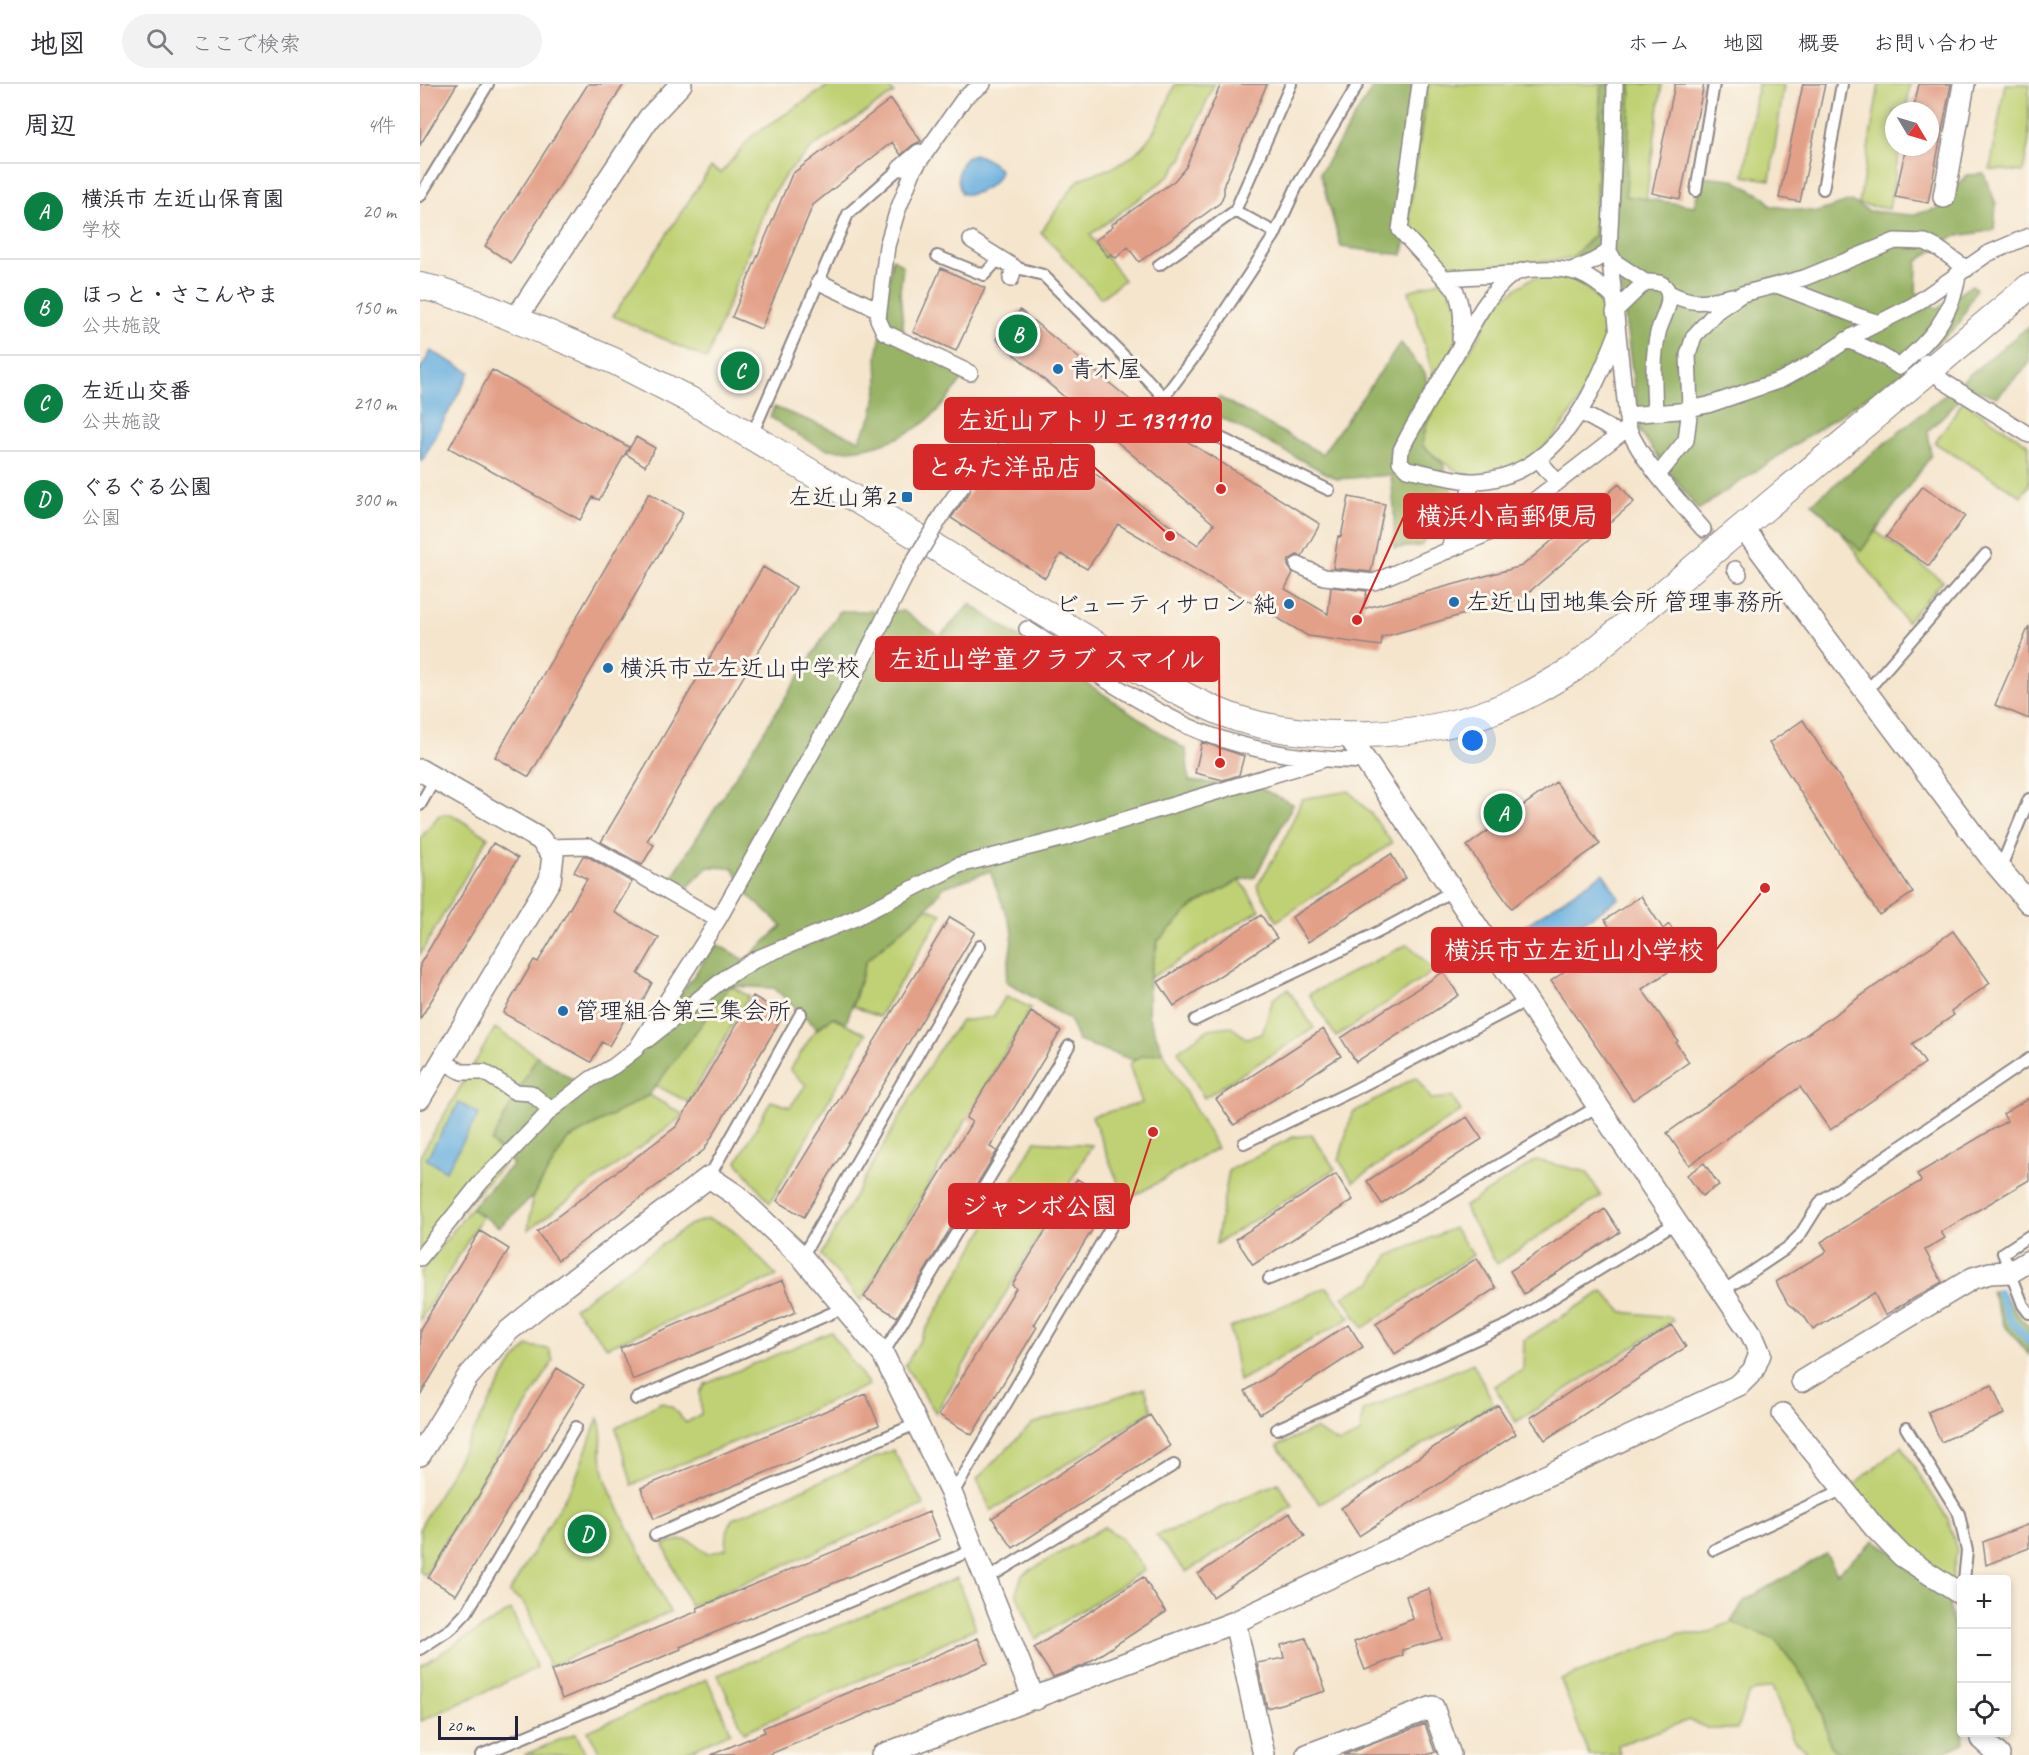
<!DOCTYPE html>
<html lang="ja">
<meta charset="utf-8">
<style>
body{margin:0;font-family:Caveat,"Klee One",sans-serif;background:#f2f2f3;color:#2b2b33}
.controls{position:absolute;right:18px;bottom:18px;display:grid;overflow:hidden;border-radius:6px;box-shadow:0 3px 9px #0003}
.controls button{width:54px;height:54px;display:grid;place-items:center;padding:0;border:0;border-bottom:2px solid #e1e1e2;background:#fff;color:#2b2b33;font:30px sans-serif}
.compass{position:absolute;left:1465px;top:18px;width:54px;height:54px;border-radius:50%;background:#fff;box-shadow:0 3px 9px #0003;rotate:128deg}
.scale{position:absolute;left:18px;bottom:15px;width:80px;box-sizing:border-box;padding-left:6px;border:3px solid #22223b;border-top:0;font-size:16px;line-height:21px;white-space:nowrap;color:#22223b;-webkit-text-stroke:4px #fbf7ec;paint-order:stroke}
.you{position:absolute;left:1053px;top:657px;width:21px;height:21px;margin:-15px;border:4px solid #fff;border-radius:50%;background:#1a73e8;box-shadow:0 0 0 9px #1a73e833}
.badge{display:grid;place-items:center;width:39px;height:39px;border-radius:50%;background:#0b8043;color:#fff;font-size:20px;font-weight:700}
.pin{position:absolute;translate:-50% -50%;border:3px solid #fff;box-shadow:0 2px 6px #0006}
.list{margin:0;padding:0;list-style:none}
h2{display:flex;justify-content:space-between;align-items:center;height:78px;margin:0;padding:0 24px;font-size:26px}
h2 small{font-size:20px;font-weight:400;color:#7c7c81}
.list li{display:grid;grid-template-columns:39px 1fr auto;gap:18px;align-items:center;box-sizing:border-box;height:96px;padding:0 24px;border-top:2px solid #e1e1e2}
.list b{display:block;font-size:22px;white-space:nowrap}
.list p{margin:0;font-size:20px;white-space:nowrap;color:#7c7c81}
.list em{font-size:20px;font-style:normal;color:#7c7c81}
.icon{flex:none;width:33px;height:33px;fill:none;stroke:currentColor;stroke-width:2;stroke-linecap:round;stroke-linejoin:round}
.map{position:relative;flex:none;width:1609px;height:1671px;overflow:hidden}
header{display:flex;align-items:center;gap:36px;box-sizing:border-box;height:84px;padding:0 30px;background:#fff;border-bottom:2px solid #e1e1e2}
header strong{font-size:28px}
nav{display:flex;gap:33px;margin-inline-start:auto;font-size:21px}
.search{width:420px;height:54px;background:#f2f2f3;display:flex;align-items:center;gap:15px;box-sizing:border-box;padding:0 21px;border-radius:33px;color:#7c7c81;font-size:22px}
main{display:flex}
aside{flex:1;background:#fff}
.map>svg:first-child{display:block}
</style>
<header>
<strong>地図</strong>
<div class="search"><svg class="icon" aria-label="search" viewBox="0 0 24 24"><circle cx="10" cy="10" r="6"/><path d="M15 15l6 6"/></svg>ここで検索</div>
<nav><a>ホーム</a><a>地図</a><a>概要</a><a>お問い合わせ</a></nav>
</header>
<main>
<aside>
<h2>周辺<small>4件</small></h2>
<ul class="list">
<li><span class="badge">A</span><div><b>横浜市 左近山保育園</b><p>学校</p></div><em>20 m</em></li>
<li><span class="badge">B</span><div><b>ほっと・さこんやま</b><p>公共施設</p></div><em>150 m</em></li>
<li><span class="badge">C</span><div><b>左近山交番</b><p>公共施設</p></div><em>210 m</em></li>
<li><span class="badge">D</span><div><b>ぐるぐる公園</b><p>公園</p></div><em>300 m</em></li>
</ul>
</aside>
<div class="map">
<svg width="1609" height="1671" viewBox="0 0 1609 1671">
<rect width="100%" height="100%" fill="#fbf7ec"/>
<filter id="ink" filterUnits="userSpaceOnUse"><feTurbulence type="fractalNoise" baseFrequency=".0167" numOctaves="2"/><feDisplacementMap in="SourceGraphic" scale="12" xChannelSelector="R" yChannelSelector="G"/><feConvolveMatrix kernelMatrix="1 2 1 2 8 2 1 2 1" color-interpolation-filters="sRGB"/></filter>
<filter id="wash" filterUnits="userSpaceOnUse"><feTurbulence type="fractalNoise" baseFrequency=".008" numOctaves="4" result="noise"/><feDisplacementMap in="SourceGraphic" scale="24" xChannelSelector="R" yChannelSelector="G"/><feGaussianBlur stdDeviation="1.35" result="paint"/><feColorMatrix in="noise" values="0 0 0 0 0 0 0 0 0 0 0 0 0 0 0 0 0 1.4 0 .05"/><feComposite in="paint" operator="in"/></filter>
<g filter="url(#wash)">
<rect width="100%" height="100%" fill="#f5e5cd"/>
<path fill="#c0d174" stroke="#717a58" stroke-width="1.5" d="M411,0H468L474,9L394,62L367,89L348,117L287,275L193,232L291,83L301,89L332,52Z
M755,0H794L762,75L748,93L670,151L704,196L681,214L621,148C628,139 652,101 659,96C669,90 683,88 694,83C732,64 740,37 755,0Z
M1008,0H1181L1174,151L1151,175L1025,186L987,143Z
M1211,0H1242L1226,116L1205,112Z
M1338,0H1364L1350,96L1324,92Z
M1459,0H1490L1486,27H1474V63H1480L1469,125L1439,120Z
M1585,0H1609V57L1603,88L1570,85Z
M1148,192C1166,203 1181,212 1185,235C1192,273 1147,343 1120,367C1108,377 1067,394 1052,392C1035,390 1014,371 1002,361L1007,338L1080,216L1112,194Z
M1023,196L1038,221L1035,263L1015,298L989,207Z
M1543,317L1609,361V401L1601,412L1515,359Z
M1438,434L1523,497L1486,538L1421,448Z
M929,707L952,731L972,759L857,837L837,802L863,759L882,715Z
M31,730L68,753L0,871V755L19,731Z
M820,796L840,826L729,895L738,857L772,822Z
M507,824L522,830L459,933L433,922L446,877Z
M988,860L1014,887L916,953L889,910Z
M310,902L329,912L268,1018L235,1001Z
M868,905L894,944L784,1014L758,967L789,945L810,942L826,954L842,950L853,915Z
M586,912L611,924L441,1217L401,1171L516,970L541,937L573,933Z
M413,933L446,950L350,1119L317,1078L351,1017L370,1023L386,1001L370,986L394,948Z
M75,944L162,1002L131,1026L0,1174V1072Z
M743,968L797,1064L753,1090L705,1117L672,1032L722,1019L709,980L722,972Z
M996,993L1011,1015L1032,1013L1041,1027L933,1098L919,1076L932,1029Z
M229,1011L264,1031L108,1146L113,1112L147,1056Z
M892,1051L915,1085L796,1160L809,1086L873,1053Z
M615,1057L672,1061L516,1329L485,1282Z
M1116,1076L1167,1088L1181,1112L1077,1180L1044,1123Z
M51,1124L62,1133L0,1237V1189Z
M287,1135L309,1143L357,1192L187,1263L154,1224L269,1141Z
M1034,1144L1053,1171L943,1244L923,1212L952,1198L968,1172Z
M907,1203L930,1234L819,1297L810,1244Z
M1183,1207L1202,1228L1250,1233L1253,1237L1096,1338L1074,1302L1103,1286L1104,1256Z
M411,1248L449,1301L212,1401L196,1344L241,1318L252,1323L266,1339L281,1330L280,1308L285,1300Z
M108,1262L129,1265L133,1277L5,1491L0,1488V1444L90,1282Z
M1053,1279L1074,1320L900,1420L857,1362L895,1345L919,1359L940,1350L943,1327Z
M725,1304L732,1327L571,1427L557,1395L612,1340Z
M178,1334C185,1351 179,1362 182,1378C183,1390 188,1400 192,1411L250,1528L129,1583L108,1526L102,1517L89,1509L155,1396Z
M1481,1362L1528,1435L1537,1467L1531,1499L1483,1466L1430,1404Z
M473,1366L504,1421L270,1522L244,1461C264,1452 272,1455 287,1470L306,1465L307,1449L312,1435Z
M858,1399L873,1422L766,1488L736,1451L773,1439L802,1423Z
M684,1443L701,1454L725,1486L616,1555L596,1509L602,1491Z
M537,1494L556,1544L324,1648L298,1591Z
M91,1526L117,1584L1,1637L0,1582Z
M1311,1538L1356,1556L1397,1612L1411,1663L1422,1671H1390L1372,1653L1352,1603L1329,1609L1317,1645H1289L1269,1636L1198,1661L1200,1671H1169L1141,1596L1258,1550H1284Z
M287,1595L311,1648L260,1671H181L168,1647Z
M156,1649L166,1671H104Z"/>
<path fill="#98b366" stroke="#5d6a50" stroke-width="1.5" d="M955,0H1008L983,171L921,163L900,89Z
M1181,0H1211L1206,112L1274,122L1282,92L1312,95L1346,114L1351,122L1397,128L1431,117L1449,127L1490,131L1524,123L1546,91L1564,90L1576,120L1574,146L1532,153L1497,178L1496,208L1517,225L1552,201L1556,205L1539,240L1488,285L1278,426L1220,348L1199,187L1151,175L1174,151Z
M472,174L483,182L480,207L484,251L545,292C533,308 521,325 505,338C480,357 439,370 408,365C395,363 362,341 350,333L354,323L439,356L452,332L458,300L457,271L465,231Z
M1609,242V280L1577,313L1551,304L1508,347L1511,372L1441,467L1392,419Z
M981,259L1005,289L1013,327L1007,338L1002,361L1023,380L1033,409L1001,462L974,464V424L971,391L917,395L789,327L799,313L902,370Z
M550,520L766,666L769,697L840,704L873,720L835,793L820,796L773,822L738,857L729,895L728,931L743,968L722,972L713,976L658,957L650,936L586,897L593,848L570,787L524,803L507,824L446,877L426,940L413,933L397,944L354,904L310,902L229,1011L147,1056L113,1112L79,1143L51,1124L93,1080L71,1058L117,972L162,1002L212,974L257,916L296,860L325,876L362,842L327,810L313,784L288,783L264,807L250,796L420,527H483L520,552Z
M1571,1207L1582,1208L1601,1235L1609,1243V1271L1583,1239Z
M1455,1456L1526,1507L1541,1575L1542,1648L1543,1649L1544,1659L1516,1671H1422L1411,1663L1397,1612L1356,1556L1311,1538L1325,1516L1406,1470L1417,1489Z"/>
<path fill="#67afde" stroke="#44688c" stroke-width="1.5" d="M554,70C565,73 573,78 580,86C577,102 556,112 542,110C535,94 537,76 554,70Z
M11,267L50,288L2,377L0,376V286Z
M1183,789L1199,814L1113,872L1097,847Z
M39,1019L59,1030L26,1087L6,1075Z"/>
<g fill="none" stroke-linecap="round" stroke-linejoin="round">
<path stroke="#67afde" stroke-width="8" d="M1579,1208L1589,1234L1609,1257"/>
</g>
<g id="blocks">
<path fill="#e3a089" d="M0,0H37L0,61Z
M168,0H204L91,179L65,162Z
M801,0H847L804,100V110L800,119L719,178L708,163L696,174L691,170L688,173L675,157L693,142L691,141L754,97L766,83Z
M1255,0H1284L1260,115L1232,109Z
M1383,0H1405L1380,118L1359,114Z
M1499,0H1531L1508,119L1475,113L1486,63H1510V27H1493Z
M471,15L501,57L493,61L481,71L472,58L393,121L341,245L312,233L372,90Z
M521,184L565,204L536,267L493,248Z
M600,226L741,341L900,440L882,472L877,471L869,476L868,482L873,489L865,505L908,530L911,503L947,507L943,525L1102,482L1199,400L1214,418L1102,514L962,553L961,562L888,552L698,440L667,485L641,470L625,494L531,434L550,408L551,398L596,335L778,461L794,440L576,255Z
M72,286L209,363L179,416L173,413L160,436L29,364Z
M216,353L235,364L225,382L206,370Z
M1503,402L1545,432L1509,482L1466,453Z
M229,409L263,429L109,693L75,673Z
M929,413L965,420L951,488L913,484L918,452L921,453Z
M343,483L376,503L227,757L234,761L222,781L181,758Z
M1609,542V635L1575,621Z
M1383,636L1493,809L1459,831L1349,659Z
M782,658L824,672L819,691L803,696L775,689Z
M1136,698L1180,760L1091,824L1047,762Z
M73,759L98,774L0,935V880Z
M971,770L986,794L888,858L872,833Z
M163,772H167L212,798L194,828L239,854L218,890L232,899L217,927L211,924L189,962L182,958L171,978L83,929L114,876L118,878L167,795L154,788Z
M1221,812L1243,845L1249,840L1271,873L1222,905L1258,957L1256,959L1269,978L1213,1016L1131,897L1195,852L1185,836Z
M841,831L857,854L754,922L738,898Z
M530,833L555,848L384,1133L357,1117Z
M1533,847L1570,899L1531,927L1534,931L1492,960L1505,979L1410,1046L1380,1003L1269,1081L1247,1049Z
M1023,888L1039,911L936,978L921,954Z
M333,912L364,930L284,1066L138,1176L117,1148L257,1042Z
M611,928L641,947L570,1063L577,1067L477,1233L444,1213L552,1038L546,1034Z
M903,945L921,972L814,1041L796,1015Z
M1609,1014V1096L1521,1148L1525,1154L1505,1166L1522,1198L1465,1231L1454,1209L1393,1246L1384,1232L1368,1220L1356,1198L1407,1167L1401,1158L1501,1097L1497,1090L1587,1037L1583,1030Z
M1047,1033L1062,1055L962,1120L947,1097Z
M1284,1079L1299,1101L1282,1112L1267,1091Z
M916,1090L933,1116L833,1181L816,1155Z
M657,1095L691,1115L614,1241L617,1243L552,1351L519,1331L596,1204L592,1201Z
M1185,1125L1200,1148L1104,1210L1090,1187Z
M60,1147L89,1165L0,1311V1245Z
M1057,1174L1076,1204L975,1270L956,1240Z
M363,1196L376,1228L213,1296L200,1264Z
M928,1240L943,1263L840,1330L825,1307Z
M1252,1241L1266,1263L1125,1356L1110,1334Z
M137,1284L164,1301L36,1511L8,1494Z
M1572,1301L1584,1330L1521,1358L1508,1328Z
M446,1310L459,1341L234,1435L221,1404Z
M1078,1321L1096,1350L939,1452L921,1424Z
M730,1331L750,1362L593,1464L572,1434Z
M509,1428L520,1455L260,1563L261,1565L142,1615L131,1587L278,1527L277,1524Z
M870,1429L885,1452L793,1513L778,1490Z
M1609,1440V1464L1566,1481L1563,1458Z
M723,1493L746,1528L663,1582L633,1593L614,1564Z
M1009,1505L1022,1555L982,1566L983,1571L945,1586L934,1558L993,1535L986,1512Z
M558,1554L568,1579L348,1671H291L345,1648L343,1644Z
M886,1554L906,1607L847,1624L837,1579L864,1574L861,1561Z
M1005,1640L1015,1668L1007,1671H923Z"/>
</g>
</g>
<g filter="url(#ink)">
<use href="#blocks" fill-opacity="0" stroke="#8c8484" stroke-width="1.5"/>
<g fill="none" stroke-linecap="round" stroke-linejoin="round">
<path stroke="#cbbeb0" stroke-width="15" stroke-dasharray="15 8" stroke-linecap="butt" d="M1283,445L1315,485"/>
<defs>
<path id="service" d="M1403,105L1422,0
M1276,107L1294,0
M0,112L68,0
M815,127L856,149
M517,172L564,191L576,178L623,191L726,294L762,333L780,344L909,406
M739,181L815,127L871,0
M744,313L778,268L854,152L877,102L938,0
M331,353L428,130L480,84
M1446,608L1566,470
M0,721L15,695
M1580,785L1609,715
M775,936C861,893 951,857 1033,806
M824,1059L930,1008L1108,916
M289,1093L381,929
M1609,1152L1583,1169L1603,1221L1609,1229
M382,1173L560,862
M849,1195L937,1159L1010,1122L1178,1022
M1303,1207L1367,1164L1380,1151L1402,1116L1609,975
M463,1270L649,962
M216,1315L423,1224
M1486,1344L1539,1430L1547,1467L1544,1496
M857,1345L1090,1240L1257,1138
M532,1411L695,1136
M235,1451L496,1340
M1294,1466L1424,1405
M565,1496L754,1381
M0,1565L32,1544L47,1528L156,1343
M61,1671L553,1466"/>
<path id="pedestrian" d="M1000,0L980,146L1036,207C1042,224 1043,237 1040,255
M1195,0L1194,61L1189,167L1208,344C1225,382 1256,413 1283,445
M480,84L499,68
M551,156L594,183L591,195
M1151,186C1166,182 1177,176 1189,167L1195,178L1225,198
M1026,194L1093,190
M399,198L459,226
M1357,201L1440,233L1459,239
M1249,209C1275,222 1285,218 1312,212
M1193,213C1169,190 1153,183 1119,185C1110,185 1100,186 1092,191C1068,208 1050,245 1036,270C1019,298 1003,325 987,354L981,366L980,378L987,385C1006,388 1037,398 1056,397C1136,393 1172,314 1197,249
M1194,228L1225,198C1234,198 1244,197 1248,208C1252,221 1241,236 1238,249C1232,275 1234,302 1235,329
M1426,256C1447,263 1462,270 1479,283C1510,256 1532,233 1538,191
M1507,278L1523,297L1609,351
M550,289L464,248L458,235L467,162L477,128L494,85L545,13L563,0
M1160,328L1200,350
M1206,331L1259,327L1288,321L1361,296L1394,278L1433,252L1494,221L1567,170L1609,152
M1118,375L1137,398
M1238,391L1266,356L1270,324L1268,271L1274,252L1297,227L1322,210L1384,194L1475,157L1505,158L1519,165L1547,185
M1028,467L1053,397
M878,481L904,493L954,498L1076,446L1208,344
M1315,485L1319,490
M607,545C656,576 707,612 759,638C817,666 882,676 946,677
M127,763L169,762L298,836
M227,956L305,894L338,874L435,834L539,781L641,755L902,676
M22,977L42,988H64L95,1008L111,1009L131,1026
M0,1174L61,1098L131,1026L171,995L194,982L216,965L298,836L433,596L488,487"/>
<path id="minor" d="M1524,113L1544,0
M95,236L229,34L261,0
M1322,442L1573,777L1609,819
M0,686L120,755L133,771L130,796L0,1014
M1382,1297L1553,1194L1570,1189L1591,1188L1609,1177
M1363,1330L1454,1443L1482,1472L1542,1511
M0,1371L47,1294L87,1248L133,1211L289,1093L316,1111L382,1173L463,1270L532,1411L610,1605L616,1615
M815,1538L844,1671
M1561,1655L1579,1671
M462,1671L815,1538L1319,1301L1333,1287L1340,1270L1332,1251L928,651
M887,1671L1013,1623L1030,1671"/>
<path id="tertiary" d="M0,202L22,207L59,220L194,277L274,318L724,589C754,606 786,624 819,635C893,658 999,655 1072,627C1100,617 1127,601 1153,585L1609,203"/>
</defs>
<use href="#service" stroke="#8c8484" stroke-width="14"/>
<use href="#pedestrian" stroke="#8c8484" stroke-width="18"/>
<use href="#minor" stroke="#8c8484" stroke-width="24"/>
<use href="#tertiary" stroke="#8c8484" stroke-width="28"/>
<use href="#service" stroke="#fff" stroke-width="10"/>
<use href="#pedestrian" stroke="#fff" stroke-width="15"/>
<use href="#minor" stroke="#fff" stroke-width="21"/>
<use href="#tertiary" stroke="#fff" stroke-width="26"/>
<defs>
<path id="pedestrian-bridge" d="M488,487L523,429L542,402"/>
</defs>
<use href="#pedestrian-bridge" stroke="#8c8484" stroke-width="18" stroke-linecap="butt"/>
<use href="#pedestrian-bridge" stroke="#fff" stroke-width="15"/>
</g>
</g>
<g fill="#1f6fb2" stroke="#fbf7ec" stroke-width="2">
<circle cx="638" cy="285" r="6"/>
<rect x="481" y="407" width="12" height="12" rx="3"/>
<circle cx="1034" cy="518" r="6"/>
<circle cx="869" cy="520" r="6"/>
<circle cx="188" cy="584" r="6"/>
<circle cx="143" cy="927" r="6"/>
</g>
<g text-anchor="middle" stroke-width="6" stroke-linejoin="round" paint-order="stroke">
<g font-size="24" fill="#22223b" stroke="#fbf7ec" text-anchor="start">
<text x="650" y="293">青木屋</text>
<text x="475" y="421" text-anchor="end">左近山第2</text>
<text x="1046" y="526">左近山団地集会所 管理事務所</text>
<text x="857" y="528" text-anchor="end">ビューティサロン 純</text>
<text x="200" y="592">横浜市立左近山中学校</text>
<text x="155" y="935">管理組合第三集会所</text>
</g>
</g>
<path fill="none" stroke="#d62828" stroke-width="2" d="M801 405L801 336M750 452L674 383M937 536L984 432M800 679L799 575M1345 804L1296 866M733 1048L709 1122"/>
<g fill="#d62828" stroke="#fbf7ec" stroke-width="2">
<circle cx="801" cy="405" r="6"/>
<circle cx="750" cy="452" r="6"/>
<circle cx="937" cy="536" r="6"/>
<circle cx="800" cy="679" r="6"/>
<circle cx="1345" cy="804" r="6"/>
<circle cx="733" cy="1048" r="6"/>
</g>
<g fill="#d62828" stroke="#d62828" stroke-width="2">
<rect x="525" y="314" width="276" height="44" rx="6"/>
<rect x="494" y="361" width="180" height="44" rx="6"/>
<rect x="984" y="410" width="206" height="44" rx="6"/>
<rect x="456" y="553" width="343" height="44" rx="6"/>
<rect x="1012" y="844" width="284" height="44" rx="6"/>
<rect x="529" y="1100" width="180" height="44" rx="6"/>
</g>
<g font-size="26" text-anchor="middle" font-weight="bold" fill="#fff">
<text x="663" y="345">左近山アトリエ131110</text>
<text x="584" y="392">とみた洋品店</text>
<text x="1087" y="441">横浜小高郵便局</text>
<text x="627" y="584">左近山学童クラブ スマイル</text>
<text x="1154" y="875">横浜市立左近山小学校</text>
<text x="619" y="1131">ジャンボ公園</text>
</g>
</svg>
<div class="controls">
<button>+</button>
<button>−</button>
<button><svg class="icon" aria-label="locate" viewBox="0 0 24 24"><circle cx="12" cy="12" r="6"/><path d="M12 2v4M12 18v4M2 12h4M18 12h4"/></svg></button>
</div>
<svg class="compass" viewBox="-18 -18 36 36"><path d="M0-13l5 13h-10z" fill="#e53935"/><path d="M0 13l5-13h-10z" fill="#7c7c81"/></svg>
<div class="scale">20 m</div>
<div class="you"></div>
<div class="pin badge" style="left:1083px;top:729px">A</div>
<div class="pin badge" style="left:598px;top:250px">B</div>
<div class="pin badge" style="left:320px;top:287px">C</div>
<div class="pin badge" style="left:167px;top:1450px">D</div>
</div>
</main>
